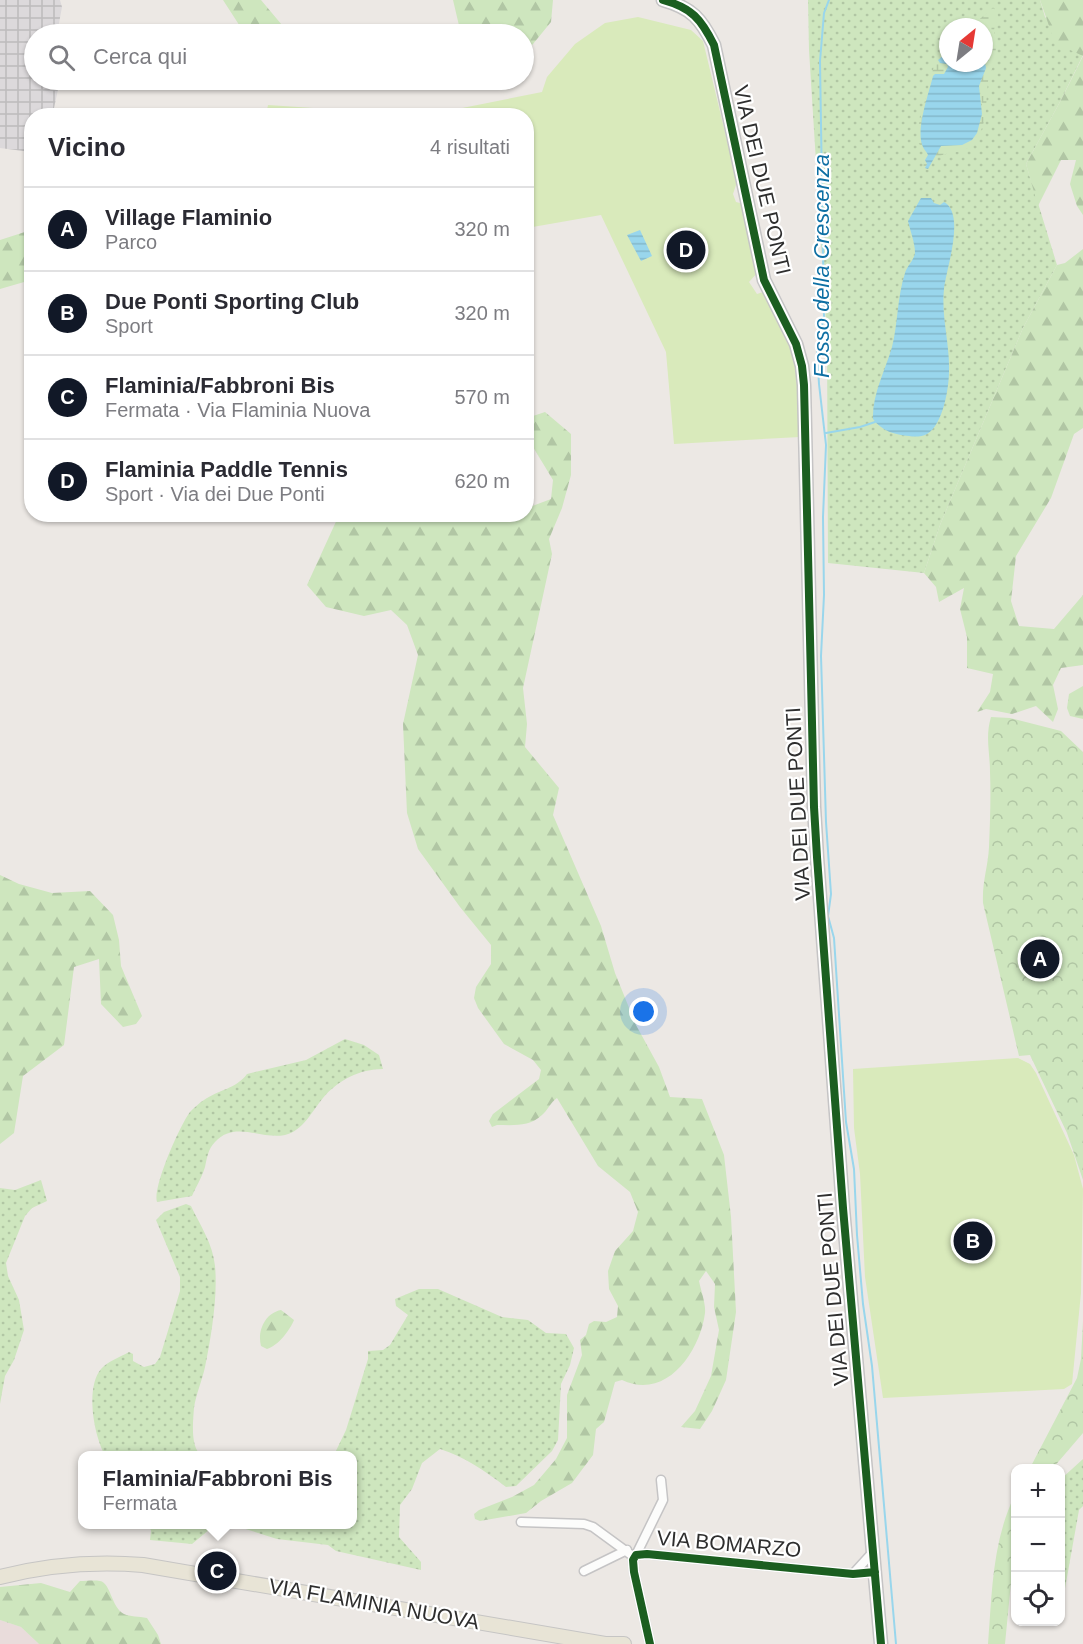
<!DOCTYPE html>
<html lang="it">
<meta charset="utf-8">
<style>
body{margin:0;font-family:Helvetica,sans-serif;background:#f7f7f7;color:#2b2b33}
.controls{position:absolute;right:18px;bottom:18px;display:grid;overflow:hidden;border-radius:12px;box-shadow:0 2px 4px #0004}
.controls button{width:54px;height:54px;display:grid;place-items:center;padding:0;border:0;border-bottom:2px solid #e1e1e2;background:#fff;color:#2b2b33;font:30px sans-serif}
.compass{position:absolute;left:939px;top:18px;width:54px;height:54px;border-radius:50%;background:#fff;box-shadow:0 2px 4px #0004;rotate:30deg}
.you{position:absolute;left:644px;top:1012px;width:21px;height:21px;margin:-15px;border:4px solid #fff;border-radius:50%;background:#1a73e8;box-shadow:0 0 0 9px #1a73e833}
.badge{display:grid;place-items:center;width:39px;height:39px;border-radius:50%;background:#111827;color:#fff;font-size:20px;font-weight:700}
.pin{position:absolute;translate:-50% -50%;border:3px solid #fff;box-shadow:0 2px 6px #0006}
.popup{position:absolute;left:78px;top:1451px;width:279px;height:78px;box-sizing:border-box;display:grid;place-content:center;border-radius:12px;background:#fff;filter:drop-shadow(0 2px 4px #0005);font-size:20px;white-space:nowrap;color:#7c7c81}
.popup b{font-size:22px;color:#2b2b33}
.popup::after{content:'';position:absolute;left:50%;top:100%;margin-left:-12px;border:12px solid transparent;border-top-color:#fff}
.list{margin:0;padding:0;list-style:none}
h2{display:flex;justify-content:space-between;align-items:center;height:78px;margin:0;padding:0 24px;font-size:26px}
h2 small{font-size:20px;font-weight:400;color:#7c7c81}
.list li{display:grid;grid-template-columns:39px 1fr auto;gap:18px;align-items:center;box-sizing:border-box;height:84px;padding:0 24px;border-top:2px solid #e1e1e2}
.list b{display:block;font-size:22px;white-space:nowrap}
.list p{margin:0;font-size:20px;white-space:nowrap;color:#7c7c81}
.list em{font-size:20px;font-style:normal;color:#7c7c81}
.icon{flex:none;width:33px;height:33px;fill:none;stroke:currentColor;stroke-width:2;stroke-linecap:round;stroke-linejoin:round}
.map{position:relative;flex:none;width:1083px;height:1644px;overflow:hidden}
.search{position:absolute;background:#fff;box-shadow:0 2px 4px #0004;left:24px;top:24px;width:510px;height:66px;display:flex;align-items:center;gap:15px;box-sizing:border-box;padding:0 21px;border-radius:33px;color:#7c7c81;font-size:22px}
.panel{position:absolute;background:#fff;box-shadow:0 2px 4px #0004;left:24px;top:108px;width:510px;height:414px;border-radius:24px}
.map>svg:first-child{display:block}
</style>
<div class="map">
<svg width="1083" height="1644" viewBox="0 0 1083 1644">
<defs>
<pattern id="industrial-grid" width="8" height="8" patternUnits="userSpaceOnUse" patternTransform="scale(1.5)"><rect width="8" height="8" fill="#dcd9db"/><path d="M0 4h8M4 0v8" fill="none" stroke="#bdbbbc"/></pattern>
<pattern id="grass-dots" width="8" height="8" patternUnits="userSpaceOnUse" patternTransform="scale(1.5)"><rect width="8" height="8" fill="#cee6be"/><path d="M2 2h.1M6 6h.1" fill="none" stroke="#b1c6a4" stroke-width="1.8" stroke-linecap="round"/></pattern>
<pattern id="forest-firs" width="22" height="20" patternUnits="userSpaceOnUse" patternTransform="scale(1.5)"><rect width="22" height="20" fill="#cee6be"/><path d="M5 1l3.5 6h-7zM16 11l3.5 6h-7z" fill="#b1c6a4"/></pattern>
<pattern id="wetland-marsh" width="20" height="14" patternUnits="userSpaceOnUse" patternTransform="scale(1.5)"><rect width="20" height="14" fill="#cee6be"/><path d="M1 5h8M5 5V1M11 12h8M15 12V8" fill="none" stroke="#b1c6a4"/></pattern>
<pattern id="park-crowns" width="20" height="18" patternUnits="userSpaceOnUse" patternTransform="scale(1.5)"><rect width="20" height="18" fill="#cee6be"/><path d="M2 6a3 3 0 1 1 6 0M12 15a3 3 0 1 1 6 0" fill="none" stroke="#b1c6a4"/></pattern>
<pattern id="water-rules" width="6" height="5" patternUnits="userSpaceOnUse" patternTransform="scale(1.5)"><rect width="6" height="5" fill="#99d6ec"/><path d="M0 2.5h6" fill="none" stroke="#84b8cb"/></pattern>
</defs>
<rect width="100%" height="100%" fill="#ece8e4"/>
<path fill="url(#industrial-grid)" d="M0,0H60L62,7L57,34H34V80H60L53,113L62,115L32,116L31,152L0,148Z"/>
<path fill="#e9dcdb" d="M0,1620L21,1627L39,1644H0Z"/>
<path fill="url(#grass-dots)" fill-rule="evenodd" d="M808,0H1040L1045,17L1083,55L1061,100L1026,164L1057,265L1023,328L940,525L924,573L828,563L827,338L809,50ZM948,27H984V63H948Z
M345,1039L364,1045L379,1055L383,1069C360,1069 338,1080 323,1098C312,1111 303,1131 285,1135C261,1140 235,1120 215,1142C208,1149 207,1158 205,1167C202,1177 196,1187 192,1196L157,1202C152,1188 180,1125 190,1112C194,1108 199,1103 204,1100C218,1090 236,1089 247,1074L306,1060Z
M41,1180L47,1201L32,1208L25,1216L6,1263L8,1276L19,1300L24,1330L14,1360L5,1376L0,1404V1188L15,1190Z
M186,1204L191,1206C200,1225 213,1244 215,1266C218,1296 211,1338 205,1367C202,1381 196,1394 194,1408C193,1421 190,1449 202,1455H105C94,1436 85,1388 101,1369C107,1362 120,1357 129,1352L133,1354V1361L144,1367L155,1364L160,1357L180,1291V1277L156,1220L164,1212Z
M419,1289H438L502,1317L528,1320L546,1333L566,1334L574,1348L570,1365L561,1384L558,1440L552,1451L516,1486L506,1487C485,1471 465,1457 440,1449L422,1463L412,1489L400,1505L399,1537L421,1562V1570L336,1551L328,1545L277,1539L236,1526H216L210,1529L192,1544L150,1540L151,1531L149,1525L352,1524V1456L334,1455L346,1430L368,1359V1351L383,1350L390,1345L408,1315L396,1306L395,1299Z
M1083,1459V1506L1079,1510L1064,1594L1061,1600V1479Z"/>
<path fill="url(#forest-firs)" d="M223,0H261L282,25L294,34H245Z
M453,0H553L551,22L524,55V34H461Z
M1040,0H1083V215L1077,206L1070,184L1076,160H1061L1038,206L1026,164L1061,100L1083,56L1055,43Z
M277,80H475L465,84L371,89L307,83L283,89Z
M31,230V280L0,289V240Z
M1083,249V428L1074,434L1051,498L1016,556L1011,601L1019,626L1054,629L1083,595V665L1061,668L1053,685L1058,709L1053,722L1036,706L1012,714L986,709L977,712L990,692L993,674L967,668V637L960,609L964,588L939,602L936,587L924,573L940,525L1023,328L1057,265L1065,263Z
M545,412L571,434V475L562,508L549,539L552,554L523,688L527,724L525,747L559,788L553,815L601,926L615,973L636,1025L659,1067L670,1097L702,1099L724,1155L731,1217L736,1312L726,1380L712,1411L700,1429L681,1427L695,1411L711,1376L719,1330L714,1307L715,1284L706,1271L699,1281C701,1291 706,1304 705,1313C700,1352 666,1401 622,1380L615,1382L604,1422L596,1429L593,1455L572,1483L541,1501L526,1513L480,1521L475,1519L474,1514L479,1510L512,1497L534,1485L556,1459L567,1438V1395L582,1355L580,1340L586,1335L589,1324L594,1321L606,1322L617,1317L618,1306L609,1289L608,1271L615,1251L633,1231L638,1212L630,1192L598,1166L557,1098C550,1103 548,1110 542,1115C529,1127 514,1125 497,1125L492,1127L489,1121L493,1114L539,1079L541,1070L533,1060L504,1044L478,1008L474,998L476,987L491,964V945L460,907L418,849L407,813L403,724L418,655L407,625L391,610L364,616L326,607L307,585L339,515L526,514L527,508L551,499L553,480L530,442V417Z
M1083,686V719L1070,716L1067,708L1069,694Z
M0,875L19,884L52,893L90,891L113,915L119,940L121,966L142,1016L136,1024L123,1027L101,1004L99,959L74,967L64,1045L23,1076L14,1133L0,1144Z
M281,1310L294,1320C290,1330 278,1346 267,1349L261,1346C257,1331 265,1313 281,1310Z
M80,1581C86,1581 94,1580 100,1581C111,1583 111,1607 124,1614C130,1617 139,1616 147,1618L158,1635L161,1644H39L21,1627L0,1620V1587L41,1583L70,1592Z"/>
<path fill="url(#wetland-marsh)" d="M993,8C1003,15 994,23 994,32C995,42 997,50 995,60C993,67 989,75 988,82C985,104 989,125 973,143C959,160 939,144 929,170H923L925,153L918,142L917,131L935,62L948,48V57L940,63L947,64L948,67L944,74L938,75L924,107L921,133L928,155L927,164L928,168L941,146L962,145L982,104L979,86L986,62L984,53L987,50L984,42V27H970Z"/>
<path fill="url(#park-crowns)" d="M991,717L1010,718L1061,731L1083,752V1180L1067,1133L1030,1055L1019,1056L983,903C982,882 988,867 989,847C990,822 991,797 990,772C990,752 985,737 991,717Z
M1083,1321V1433L1053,1468H1030L1077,1378L1081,1359Z
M1015,1495V1541L1005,1644H988C992,1594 992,1541 1015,1495Z"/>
<path fill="#d9eabb" d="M638,17L691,30L703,41L737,182L733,194L736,202L744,204L759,271L749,282L757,294L763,292L792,348L798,367L800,437L674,444L666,352L601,215L527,228L526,116H422L542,92L547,77L575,44L605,23Z
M268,105L419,115H266Z
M1018,1058L1030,1064L1036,1073L1074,1155L1083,1189L1081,1293L1072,1384L1064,1389L883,1398L865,1277L860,1174L854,1128L853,1069Z"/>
<path fill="url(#water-rules)" d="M944,55L948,57V63H984V58L986,68L979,86L982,114L977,133L972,140L962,145L941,146L928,169L925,168L927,164L925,160L928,155C927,152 924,150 923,147C915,131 929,93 933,76L935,74H944L948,67L947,64L940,63L938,60Z
M921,198H931L934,203L940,205L944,202C966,214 946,269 944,289C941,317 950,344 949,371C949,388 943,425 927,434C922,437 914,437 909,436C895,435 882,431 873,419C872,395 885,371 892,347C898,323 897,298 905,273C907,266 914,260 915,253C915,243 910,230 908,221Z
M640,230L652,256L641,261L627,235Z"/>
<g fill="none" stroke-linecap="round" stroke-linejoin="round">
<path stroke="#99d6ec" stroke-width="2" d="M829,0L824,13L820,61L824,316L817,350L819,384L826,445L823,517L824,595L821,656L826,822L831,894L828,916L834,938L846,1122L854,1169L857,1235L863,1304L872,1366L896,1644
M826,433L860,427L875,422"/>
<defs>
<path id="street" d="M521,1522L584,1524L593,1527L634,1557
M636,1555L663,1500L661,1480
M584,1571L627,1550
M853,1574L873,1552
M650,1644L634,1572L633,1560L636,1555L647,1554L853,1574L875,1572"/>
<path id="secondary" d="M663,0C692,8 701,19 714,45L764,280L796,344L802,366L804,385L814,807L817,857L843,1208L881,1644"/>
<path id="primary" d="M0,1577C47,1565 94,1561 143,1565L605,1644
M605,1644H624"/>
</defs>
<use href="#street" stroke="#c5c4c5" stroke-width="11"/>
<use href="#secondary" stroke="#c5c4c5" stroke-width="15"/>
<use href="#primary" stroke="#c6c5c4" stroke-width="16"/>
<use href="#street" stroke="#fcfcfb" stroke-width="8"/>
<use href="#secondary" stroke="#fcfcfb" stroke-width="12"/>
<use href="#primary" stroke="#e8e4d6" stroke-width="14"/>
<defs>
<path id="cycleway" d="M663,0C692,8 701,19 714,45L764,280L796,344L802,366L804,385L814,807L817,857L843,1208L881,1644
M650,1644L634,1572L633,1560L636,1555L647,1554L853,1574L875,1572"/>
</defs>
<use href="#cycleway" stroke="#fff" stroke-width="11"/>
<use href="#cycleway" stroke="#1b5e20" stroke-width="8"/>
</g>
<g text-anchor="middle" stroke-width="4.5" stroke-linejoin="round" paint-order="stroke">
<g font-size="21" fill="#2e2e2e" stroke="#fff">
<text transform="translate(762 180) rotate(77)" y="7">VIA DEI DUE PONTI</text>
<text transform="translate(798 804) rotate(-93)" y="7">VIA DEI DUE PONTI</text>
<text transform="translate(833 1289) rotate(-95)" y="7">VIA DEI DUE PONTI</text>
<text transform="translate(729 1544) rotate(5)" y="7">VIA BOMARZO</text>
<text transform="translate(374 1604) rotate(10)" y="7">VIA FLAMINIA NUOVA</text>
</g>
<g font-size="22" font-style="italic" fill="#0d6fa3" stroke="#fff">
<text transform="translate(821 266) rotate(-90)" y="8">Fosso della Crescenza</text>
</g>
</g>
</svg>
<div class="controls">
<button>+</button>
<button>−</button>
<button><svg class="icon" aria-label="locate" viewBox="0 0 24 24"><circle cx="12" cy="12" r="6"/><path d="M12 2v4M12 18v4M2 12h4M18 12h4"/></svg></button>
</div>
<svg class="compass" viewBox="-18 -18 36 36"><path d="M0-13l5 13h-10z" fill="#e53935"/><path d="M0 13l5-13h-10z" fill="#7c7c81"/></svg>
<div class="you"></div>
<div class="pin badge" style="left:1040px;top:959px">A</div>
<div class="pin badge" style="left:973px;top:1241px">B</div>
<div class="pin badge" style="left:217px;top:1571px">C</div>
<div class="popup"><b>Flaminia/Fabbroni Bis</b>Fermata</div>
<div class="pin badge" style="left:686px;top:250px">D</div>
<div class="search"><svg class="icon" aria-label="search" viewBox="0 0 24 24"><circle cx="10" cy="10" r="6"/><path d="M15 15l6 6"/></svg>Cerca qui</div>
<section class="panel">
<h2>Vicino<small>4 risultati</small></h2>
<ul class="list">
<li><span class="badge">A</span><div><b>Village Flaminio</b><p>Parco</p></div><em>320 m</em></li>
<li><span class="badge">B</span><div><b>Due Ponti Sporting Club</b><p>Sport</p></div><em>320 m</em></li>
<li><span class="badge">C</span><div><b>Flaminia/Fabbroni Bis</b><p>Fermata · Via Flaminia Nuova</p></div><em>570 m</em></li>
<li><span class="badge">D</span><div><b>Flaminia Paddle Tennis</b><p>Sport · Via dei Due Ponti</p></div><em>620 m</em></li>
</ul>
</section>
</div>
